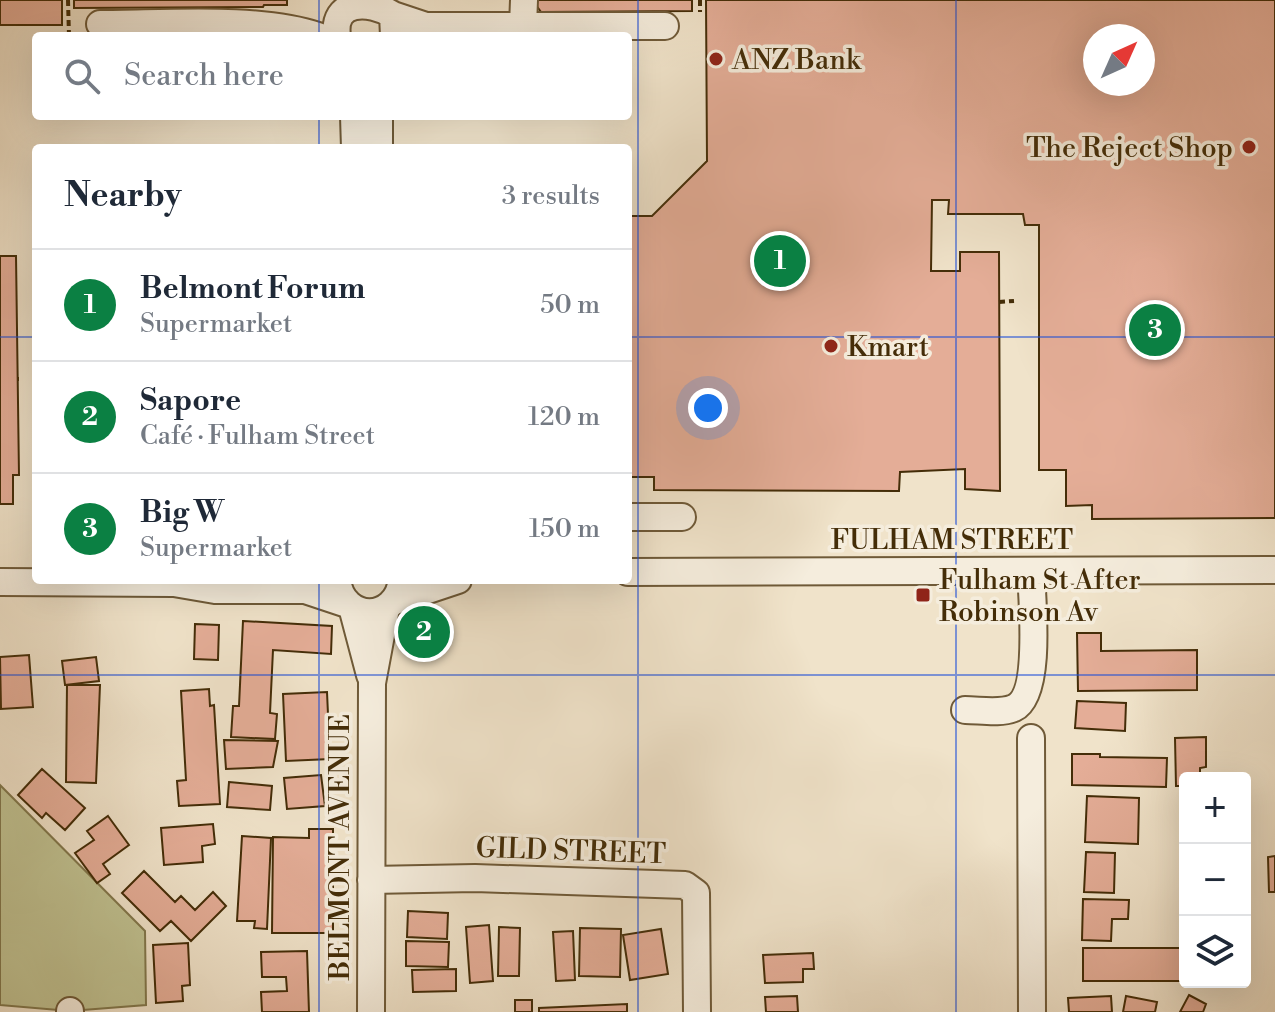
<!DOCTYPE html>
<meta charset="utf-8">
<style>
body{margin:0;font-family:"Libre Bodoni",serif;background:#f6f6f7;color:#1f2937}
.controls{position:absolute;right:24px;bottom:24px;display:grid;overflow:hidden;border-radius:8px;box-shadow:0 8px 32px #0002}
.controls button{width:72px;height:72px;display:grid;place-items:center;padding:0;border:0;border-bottom:2px solid #e0e1e3;background:#fff;color:#1f2937;font:40px sans-serif}
.compass{position:absolute;left:1083px;top:24px;width:72px;height:72px;border-radius:50%;background:#fff;box-shadow:0 8px 32px #0002;rotate:45deg}
.you{position:absolute;left:708px;top:408px;width:28px;height:28px;margin:-20px;border:6px solid #fff;border-radius:50%;background:#1a73e8;box-shadow:0 0 0 12px #1a73e833}
.badge{display:grid;place-items:center;width:52px;height:52px;border-radius:50%;background:#0b8043;color:#fff;font-size:26px;font-weight:700}
.pin{position:absolute;translate:-50% -50%;border:4px solid #fff;box-shadow:0 2px 8px #0006}
.list{margin:0;padding:0;list-style:none}
h2{display:flex;justify-content:space-between;align-items:center;height:104px;margin:0;padding:0 32px;font-size:34px}
h2 small{font-size:26px;font-weight:400;color:#747a83}
.list li{display:grid;grid-template-columns:52px 1fr auto;gap:24px;align-items:center;box-sizing:border-box;height:112px;padding:0 32px;border-top:2px solid #e0e1e3}
.list b{display:block;font-size:30px;white-space:nowrap}
.list p{margin:0;font-size:26px;white-space:nowrap;color:#747a83}
.list em{font-size:26px;font-style:normal;color:#747a83}
.icon{flex:none;width:44px;height:44px;fill:none;stroke:currentColor;stroke-width:2;stroke-linecap:round;stroke-linejoin:round}
.map{position:relative;flex:none;width:1275px;height:1012px;overflow:hidden}
.search{position:absolute;background:#fff;box-shadow:0 8px 32px #0002;left:32px;top:32px;width:600px;height:88px;display:flex;align-items:center;gap:20px;box-sizing:border-box;padding:0 28px;border-radius:8px;color:#747a83;font-size:30px}
.panel{position:absolute;background:#fff;box-shadow:0 8px 32px #0002;left:32px;top:144px;width:600px;height:440px;border-radius:8px}
.map>svg:first-child{display:block}
</style>
<div class="map">
<svg width="1275" height="1012" viewBox="0 0 1275 1012">
<rect width="100%" height="100%" fill="#f0e3ca"/>
<filter id="stains"><feTurbulence type="fractalNoise" baseFrequency=".0025" numOctaves="4"/><feColorMatrix values="0 0 0 0 .2 0 0 0 0 .09 0 0 0 0 .02 0 0 0 .5 -.17"/></filter>
<radialGradient id="worn" r=".72"><stop offset=".6" stop-color="#630" stop-opacity="0"/><stop offset="1" stop-color="#630" stop-opacity=".3"/></radialGradient>
<path fill="#c0c292" stroke="#82784d" stroke-width="2" d="M0,785L145,931L146,1005L70,1011L0,1005Z"/>
<path fill="#e4ad97" stroke="#442d08" stroke-width="2" fill-rule="evenodd" d="M0,0H62V25H0Z
M74,0H287V5H264L263,7L74,8Z
M536,0H692V11L541,12L536,5Z
M706,0H1275V518L1092,519V505L1066,506V470H1039V225H1025L1023,214H948L949,200H932L931,271H960V252H999L1000,491L965,489V469L900,472L899,491L654,490V477H628V216H652L707,161ZM1095,36H1143V84H1095Z
M0,256H16L19,475H13V504H0Z
M243,621L332,626L331,654L273,650L270,713L277,714L275,739L231,737L233,706H239Z
M195,624L219,625L218,660L194,659Z
M1077,633H1101V651L1197,650V690L1078,691Z
M29,655L33,707L1,709L0,657Z
M96,657L99,681L65,685L62,661Z
M67,685H100L96,783L66,782Z
M209,689L210,706L214,705L220,804L179,806L177,781L186,780L181,691Z
M327,692L330,759L286,761L283,694Z
M1077,701L1126,703L1125,731L1075,728Z
M1206,737V767L1200,768V778H1185V786H1176L1175,738Z
M224,740L278,741L273,767L226,769Z
M1072,754H1100V757L1167,758L1166,787L1072,785Z
M42,769L85,808L65,830L46,813L42,818L18,795Z
M321,775L325,806L287,809L284,778Z
M229,782L272,786L270,810L227,807Z
M1087,796L1139,798L1138,844L1085,842Z
M108,816L129,845L103,864L110,874L97,883L75,853L94,840L87,831Z
M213,824L215,844L202,846L203,862L164,865L161,828Z
M309,829H333V933H272L273,837L309,838Z
M242,836L271,838L267,929L254,928L255,921H237Z
M1086,852L1115,853L1114,893L1084,892Z
M1275,856V892H1269L1268,857Z
M144,871L175,902L181,896L195,910L213,892L226,906L191,941L171,921L160,931L122,893Z
M1083,899L1129,900L1128,919H1112L1111,941L1082,940Z
M408,911L448,913L447,939L407,937Z
M489,925L493,981L470,983L466,927Z
M499,927L520,928L519,976H498Z
M580,928L621,929L620,977L579,976Z
M661,929L668,974L630,980L623,935Z
M573,931L575,980L556,981L553,932Z
M406,941L449,942L448,967L406,966Z
M188,943L190,985L182,986L183,1001L156,1003L153,945Z
M1083,948H1185V981H1083Z
M307,951L309,1012H262L261,992L287,991L286,977H262L261,952Z
M813,953L814,969H803V982L765,983L763,955Z
M456,969V991L413,992L412,970Z
M1189,995L1206,1004L1203,1012H1180Z
M797,996L798,1012H766L765,997Z
M1111,996L1112,1012H1069L1068,998Z
M1126,996L1157,1002L1155,1012H1123Z
M515,1000H532V1012H515Z
M627,1004V1012H539V1008Z"/>
<g fill="none" stroke-linecap="round" stroke-linejoin="round">
<defs>
<path id="minor" d="M393,15L426,26H665
M100,24C165,24 258,16 318,36
M523,26L524,0
M337,36C332,0 369,0 393,15L394,36
M354,116L355,148
M379,116V148
M628,517H682
M628,572L1275,570
M337,580C343,623 396,623 402,580
M0,582L174,583L215,590H305L347,604
M395,601L458,580
M352,607L370,675
M965,710C980,710 1000,714 1014,708C1042,695 1032,600 1031,571
M1031,738L1032,1012
M371,880L475,878L685,885L696,893L697,1012
M70,1012V1011
M371,1012L372,683L386,608"/>
</defs>
<use href="#minor" stroke="#6f5a38" stroke-width="30"/>
<path stroke="#442d08" stroke-width="4" stroke-dasharray="6 4" stroke-linecap="butt" d="M68,0L69,36
M700,0V12
M999,302L1014,301
M17,379H19"/>
<use href="#minor" stroke="#f5eddd" stroke-width="26"/>
</g>
<path fill="none" stroke="#1d4ed8" stroke-width="2" stroke-opacity="0.55" d="M319,0V36M638,0V1012M956,0V1012M319,116V148M0,337H36M628,337H1275M319,580V1012M0,675H1275"/>
<g fill="#8f2418" stroke="#f5eddd" stroke-width="3">
<circle cx="716" cy="59" r="8"/>
<circle cx="1249" cy="147" r="8"/>
<circle cx="831" cy="346" r="8"/>
<rect x="915" y="587" width="16" height="16" rx="4"/>
</g>
<g text-anchor="middle" stroke-width="7" stroke-linejoin="round" paint-order="stroke">
<g font-size="28" fill="#442d08" stroke="#f5eddd" text-anchor="start">
<text x="732" y="69">ANZ Bank</text>
<text x="1233" y="157" text-anchor="end">The Reject Shop</text>
<text x="847" y="356">Kmart</text>
<text x="939" y="589">Fulham St After<tspan x="939" dy="32">Robinson Av</tspan></text>
</g>
<g font-size="28" fill="#442d08" stroke="#f5eddd">
<text x="952" y="549">FULHAM STREET</text>
<text transform="translate(339 847) rotate(-90)" y="10">BELMONT AVENUE</text>
<text transform="translate(571 850) rotate(2)" y="10">GILD STREET</text>
</g>
</g>
<rect width="100%" height="100%" filter="url(#stains)"/>
<rect width="100%" height="100%" fill="url(#worn)"/>
</svg>
<div class="controls">
<button>+</button>
<button>−</button>
<button><svg class="icon" aria-label="layers" viewBox="0 0 24 24"><path d="M12 4l9 5-9 5-9-5zM3 14l9 5 9-5"/></svg></button>
</div>
<svg class="compass" viewBox="-18 -18 36 36"><path d="M0-13l5 13h-10z" fill="#e53935"/><path d="M0 13l5-13h-10z" fill="#747a83"/></svg>
<div class="you"></div>
<div class="pin badge" style="left:780px;top:261px">1</div>
<div class="pin badge" style="left:424px;top:632px">2</div>
<div class="pin badge" style="left:1155px;top:330px">3</div>
<div class="search"><svg class="icon" aria-label="search" viewBox="0 0 24 24"><circle cx="10" cy="10" r="6"/><path d="M15 15l6 6"/></svg>Search here</div>
<section class="panel">
<h2>Nearby<small>3 results</small></h2>
<ul class="list">
<li><span class="badge">1</span><div><b>Belmont Forum</b><p>Supermarket</p></div><em>50 m</em></li>
<li><span class="badge">2</span><div><b>Sapore</b><p>Café · Fulham Street</p></div><em>120 m</em></li>
<li><span class="badge">3</span><div><b>Big W</b><p>Supermarket</p></div><em>150 m</em></li>
</ul>
</section>
</div>
